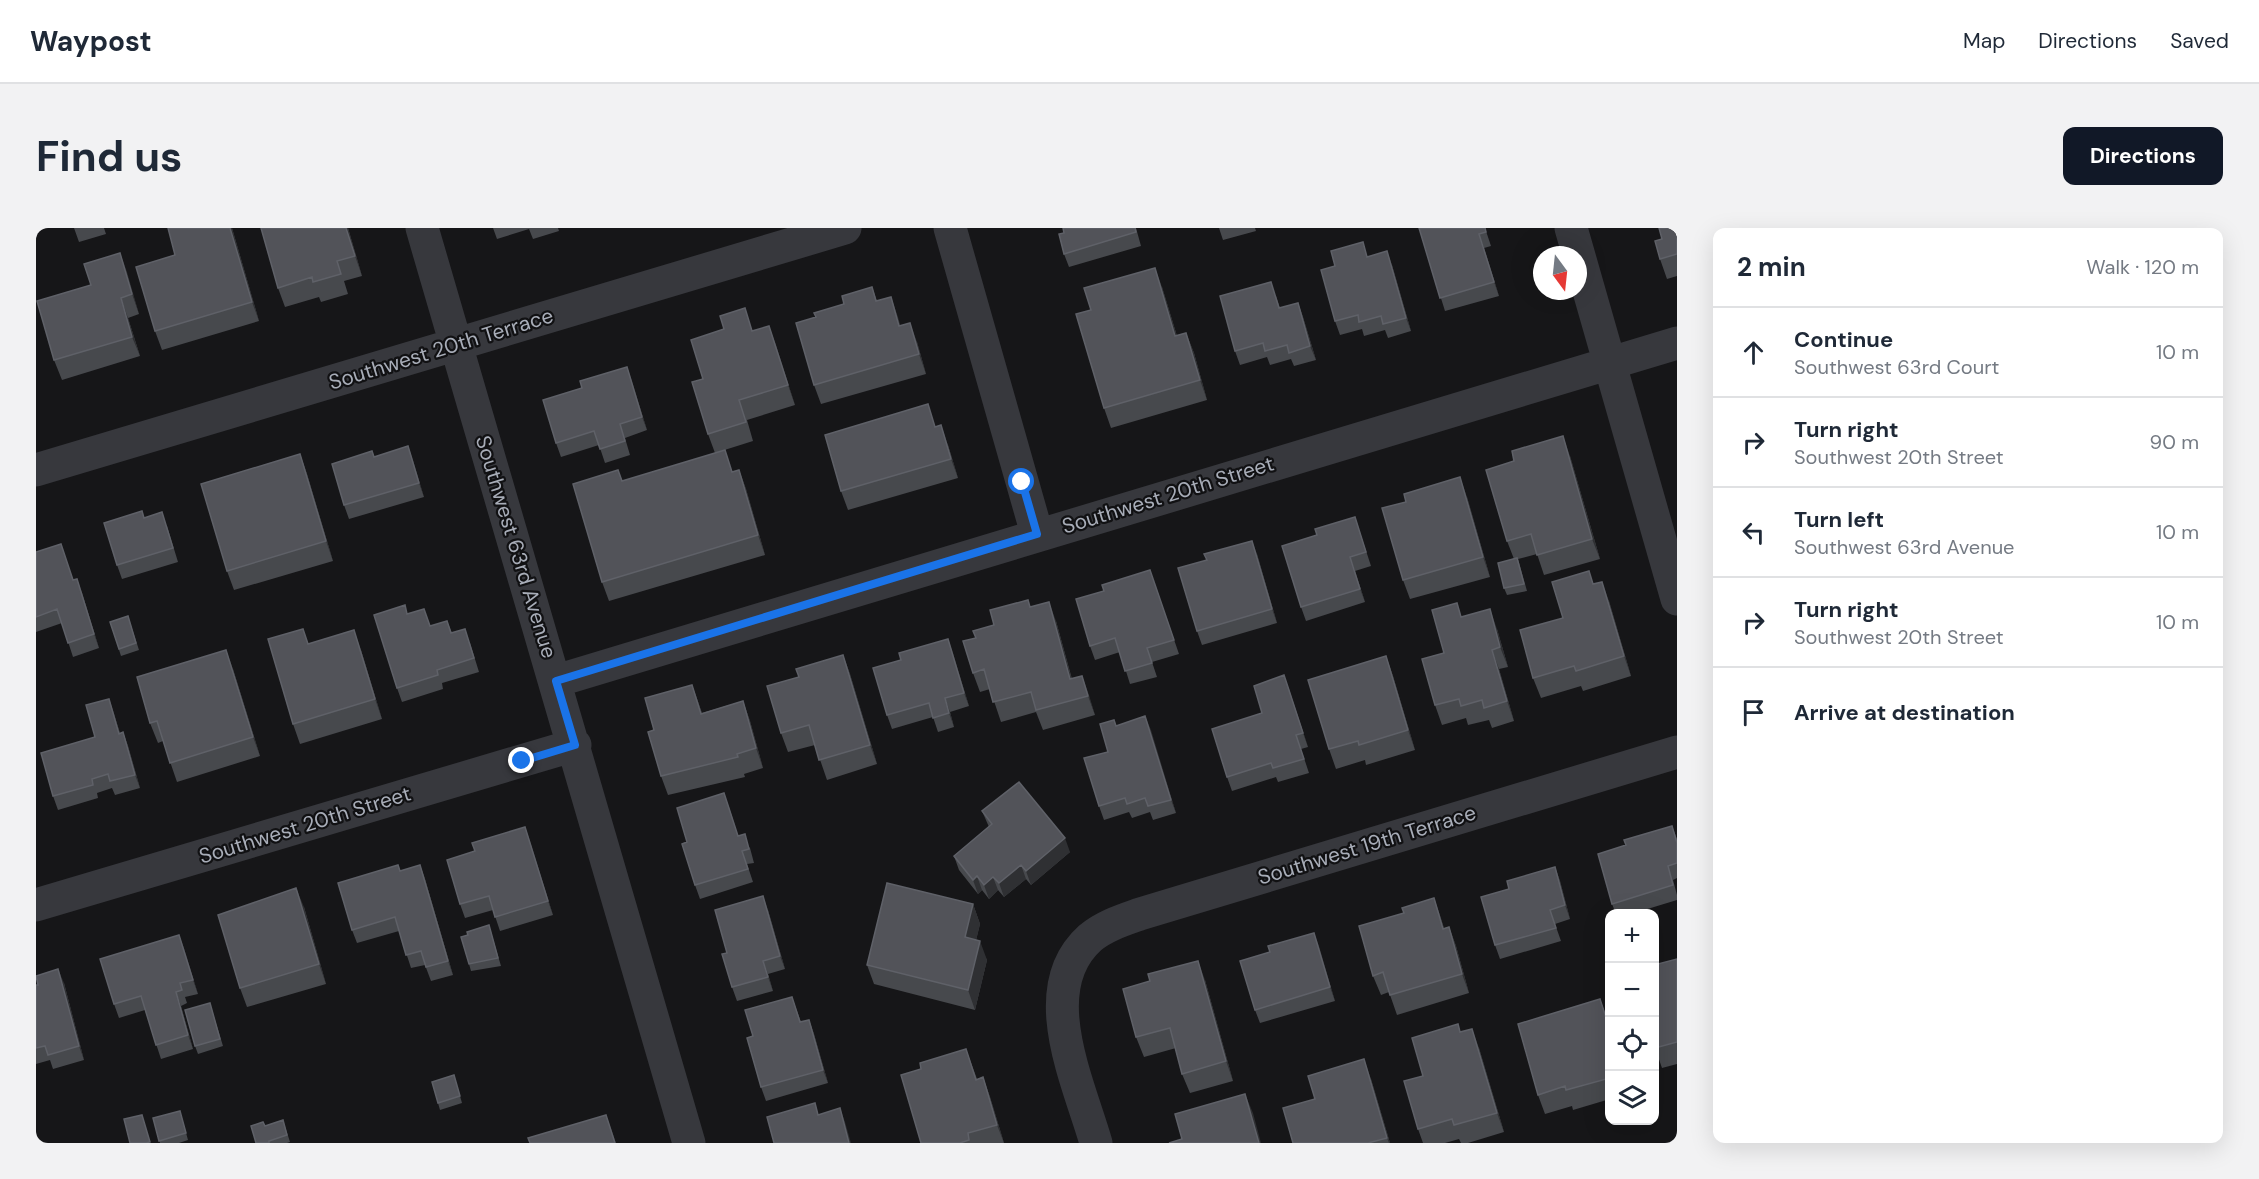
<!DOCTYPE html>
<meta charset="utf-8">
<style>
body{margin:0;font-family:"DM Sans",sans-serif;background:#f2f2f3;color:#1f2937}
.controls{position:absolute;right:18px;bottom:18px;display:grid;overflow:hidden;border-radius:12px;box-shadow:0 6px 24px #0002}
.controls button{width:54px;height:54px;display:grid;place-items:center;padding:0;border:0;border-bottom:2px solid #e0e1e3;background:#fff;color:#1f2937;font:30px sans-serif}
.compass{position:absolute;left:1497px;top:18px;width:54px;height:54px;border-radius:50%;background:#fff;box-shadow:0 6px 24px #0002;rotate:165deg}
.stop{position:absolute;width:18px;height:18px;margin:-14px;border:4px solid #1a73e8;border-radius:50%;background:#fff}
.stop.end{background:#1a73e8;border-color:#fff;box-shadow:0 2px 6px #0008}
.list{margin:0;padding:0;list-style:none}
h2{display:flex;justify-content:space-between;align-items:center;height:78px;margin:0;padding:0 24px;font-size:26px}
h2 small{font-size:20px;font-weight:400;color:#747a83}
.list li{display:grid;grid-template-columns:39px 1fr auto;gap:18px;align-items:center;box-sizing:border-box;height:90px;padding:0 24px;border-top:2px solid #e0e1e3}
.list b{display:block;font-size:22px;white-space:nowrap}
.list p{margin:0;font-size:20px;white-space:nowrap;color:#747a83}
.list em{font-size:20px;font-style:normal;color:#747a83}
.icon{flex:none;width:33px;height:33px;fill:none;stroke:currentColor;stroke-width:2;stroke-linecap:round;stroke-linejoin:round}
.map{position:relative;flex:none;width:1641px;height:915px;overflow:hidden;border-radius:12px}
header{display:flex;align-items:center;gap:36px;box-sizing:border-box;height:84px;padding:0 30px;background:#fff;border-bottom:2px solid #e0e1e3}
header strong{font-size:28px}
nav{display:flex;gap:33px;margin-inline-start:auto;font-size:21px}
.intro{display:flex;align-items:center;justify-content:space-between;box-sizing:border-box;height:144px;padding:0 36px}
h1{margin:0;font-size:42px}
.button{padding:15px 27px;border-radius:12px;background:#111827;color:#fff;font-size:21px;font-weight:700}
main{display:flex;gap:36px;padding:0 36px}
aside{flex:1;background:#fff;border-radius:12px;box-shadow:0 6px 24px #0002}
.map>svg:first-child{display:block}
</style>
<header>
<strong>Waypost</strong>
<nav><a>Map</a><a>Directions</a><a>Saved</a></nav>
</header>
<div class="intro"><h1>Find us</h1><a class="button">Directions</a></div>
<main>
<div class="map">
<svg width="1641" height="915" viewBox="0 0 1641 915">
<rect width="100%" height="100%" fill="#161618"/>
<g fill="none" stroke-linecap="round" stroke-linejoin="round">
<path stroke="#37383d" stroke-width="33" d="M386,0L653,915
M914,0L1001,306
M1535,0L1641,371
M0,242L809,0
M520,453L1641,115
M0,677L539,517
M1060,915C1043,855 997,761 1054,710C1068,698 1087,692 1104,686L1641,524"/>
</g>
<path fill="#47494d" d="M38,0H68L70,6L43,14Z
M132,0H196L223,93L126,122L119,103L139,27Z
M225,0H312L326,48L308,53L312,66L285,74L283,69L249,79L242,60Z
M457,0H522L523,3L497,11L493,1L461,11Z
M1100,0L1105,18L1033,39L1028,26V5Z
M1183,0H1219L1220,3L1187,12Z
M1383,0H1449L1455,18L1448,20L1463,68L1409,83Z
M1641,0V48L1631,51L1624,31L1626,11Z
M84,25L103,86L92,90L104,128L26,152L18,132L55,57Z
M1332,28L1356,37L1375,103L1352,110L1349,102L1328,108L1326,101L1304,107L1299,93Z
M836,59L841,73L855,69L864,98L881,114L890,146L785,176L778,157L780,89L808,76Z
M1126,59L1141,108L1150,105L1158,125L1171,172L1075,200L1068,180Z
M1240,68L1244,80L1262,75L1267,89L1280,132L1258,138L1255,131L1234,137L1231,129L1204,137L1199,123Z
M733,98L759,177L711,192L717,213L679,225L672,206L717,103Z
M591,139L611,202L589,210L594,227L569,235L563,217L525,229L520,215L546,160Z
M900,199L912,217L922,250L812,282L805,263Z
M372,218L388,269L313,291L308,277L338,229Z
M264,226L271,246L297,333L198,362L191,343Z
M1534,228L1564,331L1508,347L1501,326L1482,331L1491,363L1471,367L1468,360L1478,331L1471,313Z
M703,242L710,261L729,327L573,373L566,354L586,253L697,244Z
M1431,269L1454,349L1374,371L1367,352Z
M1319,289L1335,338L1319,343L1329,374L1270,393L1265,379L1281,307Z
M108,290L131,298L142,334L86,351L81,337Z
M0,324L38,352L46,365L63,420L37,429L26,395L0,404Z
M1221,326L1241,395L1166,417L1161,403Z
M1114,342L1143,426L1116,434L1121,449L1094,456L1084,424L1059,432L1054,418L1068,363Z
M1553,343L1557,356L1573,373L1595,448L1547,463L1545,458L1505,470L1497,450L1527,390Z
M995,379L1020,393L1036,451L1046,448L1059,487L1007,502L1000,484L965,494L954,461L944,464L937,445L940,410L958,397Z
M372,386L394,398L411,393L416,405L434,415L443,444L406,455L407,461L366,474L361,460Z
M92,388L103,422L85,428L74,394Z
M1426,388L1461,401L1472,439L1463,441L1478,493L1456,500L1453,492L1432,497L1430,490L1406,497L1399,477L1408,425Z
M267,401L272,416L325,422L346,491L264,516L257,496Z
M912,411L933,478L914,484L918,499L902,504L897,489L856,501L851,487L865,432Z
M807,427L814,446L841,536L791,552L779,517L752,524L745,505L763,449Z
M1350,428L1357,448L1379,522L1330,537L1329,532L1300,541L1293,521Z
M197,441L224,528L141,554L127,513L122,515L114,495Z
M656,457L666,485L707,473L714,493L727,540L708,546L709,549L632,567L625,548L618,502Z
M1253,461L1272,519L1265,521L1273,545L1242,554L1240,549L1196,563L1191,549L1226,485Z
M73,471L84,505L87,504L92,518L104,560L79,567L76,560L61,565L62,570L22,582L17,568L59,509Z
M1109,488L1140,585L1117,592L1114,584L1096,590L1093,584L1068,592L1063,578L1078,492L1080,498Z
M693,579L702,608L714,620L718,635L711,636L717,654L664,671L659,657L651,614Z
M946,583L1034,624L995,657L990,651L968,669L962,662L953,671L946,662L942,666L923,642L918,628L953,599Z
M1636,598L1641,611V650L1637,652L1641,667V672L1595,686H1580L1576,676L1590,617Z
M489,599L517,687L464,703L457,682L429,690L424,676L439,623Z
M384,637L389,651L417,747L395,753L389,737L375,740L363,703L321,715L316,702L365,643Z
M1519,639L1524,653L1534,691L1519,696L1525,713L1464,731L1459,717L1473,661Z
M1398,670L1408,700L1413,699L1420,718L1433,765L1361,787L1353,764L1345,767L1337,748L1368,685Z
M937,676L944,696L940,712L951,732L939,782L838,756L831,737Z
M268,679L290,756L211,779L204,760Z
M732,682L749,741L732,746L737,763L701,773L696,759L691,725Z
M453,697L465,738L435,743L433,736Z
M1278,705L1299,773L1224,795L1219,782L1234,724Z
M143,707L162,766L149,769L151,775L145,778L157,821L125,831L109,782L83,790L78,776Z
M1641,731V836L1626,840L1619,820Z
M1169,752L1197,853L1154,865L1146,846L1140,820L1108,829L1100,809Z
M28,755L48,832L17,841L14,832L0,836V757Z
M756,769L765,794L773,792L778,806L792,855L730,873L725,859L717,808Z
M1564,771L1574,798V871L1537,882L1536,878L1509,886L1502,867Z
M176,782L187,818L162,826L159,818Z
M1424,804L1443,820L1468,904L1432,915H1425L1423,911L1409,915H1387L1382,901L1387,848Z
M930,821L941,851L947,849L954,869L968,915H885V841Z
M418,847L426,875L404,882L402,875Z
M1335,851L1354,915H1257L1279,871Z
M117,890H146L152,912L143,915H124Z
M247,892L254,914L251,915H220L229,898Z"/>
<path fill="#2f3033" d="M194,0H196L223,93L216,74Z
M310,0H312L326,48L319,28Z
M1443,6L1448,20L1463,68L1458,54Z
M1351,23L1356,37L1375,103L1370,90Z
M84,25L91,44L103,86L96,66Z
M1119,40L1126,59L1147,128L1139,108Z
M855,69L862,89L870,118L863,98Z
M85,70L92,90L104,128L96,109Z
M1262,75L1267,89L1280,132L1274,118Z
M874,95L881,114L890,146L883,126Z
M733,98L740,117L759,177L752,157Z
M1150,105L1158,125L1171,172L1164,152Z
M591,139L596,153L611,202L606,189Z
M905,197L912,217L922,250L915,231Z
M1527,208L1534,228L1564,331L1556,311Z
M372,218L377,232L388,269L383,255Z
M264,226L271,246L297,333L290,313Z
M703,242L710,261L729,327L722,307Z
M1424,249L1431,269L1454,349L1447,329Z
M1216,313L1221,326L1241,395L1236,381Z
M1314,329L1319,343L1329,374L1324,361Z
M41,351L46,365L63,420L58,406Z
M1566,354L1573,373L1595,448L1588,428Z
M1013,374L1020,393L1041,471L1034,451Z
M1454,381L1461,401L1472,439L1464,419Z
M318,402L325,422L346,491L339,471Z
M912,411L917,425L933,478L928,465Z
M190,422L197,441L224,528L217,509Z
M1456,422L1463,441L1478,493L1471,473Z
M807,427L814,446L841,536L834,517Z
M1350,428L1357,448L1379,522L1372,502Z
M1248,447L1253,461L1272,519L1267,505Z
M1046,448L1053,467L1059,487L1052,468Z
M656,457L663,476L672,505L665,486Z
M909,470L914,484L918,499L913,485Z
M73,471L78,485L88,519L83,506Z
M707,473L714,493L727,540L720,520Z
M1109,488L1115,502L1140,585L1135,572Z
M87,504L92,518L104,560L99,547Z
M489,599L494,613L517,687L512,673Z
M1029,610L1034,624L995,657L990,643Z
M384,637L389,651L417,747L412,733Z
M985,637L990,651L968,669L963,655Z
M1519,639L1524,653L1534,691L1529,677Z
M941,648L946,662L942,666L937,652Z
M957,649L962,662L953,671L948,657Z
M260,660L268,679L290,756L283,736Z
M727,668L732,682L749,741L744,728Z
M1398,670L1405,690L1414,721L1407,701Z
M937,676L944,696L936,729L929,709Z
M1413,699L1420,718L1433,765L1426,746Z
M1278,705L1283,718L1299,773L1294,759Z
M143,707L148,720L162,766L157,752Z
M944,713L951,732L939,782L932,762Z
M727,733L732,746L737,763L732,749Z
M1162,733L1169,752L1197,853L1190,833Z
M22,741L28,755L48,832L43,818Z
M140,764L145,778L157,821L152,807Z
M1564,771L1571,791L1574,798V802Z
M773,792L778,806L792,855L787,842Z
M1436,801L1443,820L1468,904L1461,885Z
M1328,831L1335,851L1354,915H1353L1351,910Z
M947,849L954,869L968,915L961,897Z
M1209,866L1217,885L1225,915H1223Z
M804,880L809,894L815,915H813Z
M570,887L577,906L580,915H579Z"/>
<path fill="#525359" stroke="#5f6168" stroke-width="1.5" d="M132,0H194L216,74L119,103L100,39L139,27Z
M225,0H310L319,28L301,33L305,46L277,54L276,49L242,60Z
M1027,0H1099L1100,4L1028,26L1023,6L1028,5Z
M1383,0H1449L1450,4L1443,6L1458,54L1404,70Z
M1623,0H1641V26L1624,31L1619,13L1626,11Z
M1327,14L1331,29L1351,23L1370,90L1347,96L1345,88L1323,94L1322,87L1299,93L1285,42L1299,38L1295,23Z
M84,25L96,66L85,70L96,109L18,132L1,73L55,57L48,36Z
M1119,40L1139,108L1150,105L1164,152L1068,180L1040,86L1055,82L1048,60Z
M1235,54L1243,80L1262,75L1274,118L1253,125L1251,117L1229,123L1227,115L1199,123L1184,68Z
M836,59L840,73L855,69L863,98L874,95L883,126L778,157L760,95L780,89L778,85L808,76L806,68Z
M709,80L716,103L733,98L752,157L703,172L710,194L672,206L656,154L667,151L655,112L688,101L684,88Z
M591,139L606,189L584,196L589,213L564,221L558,203L520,215L507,172L546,160L544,153Z
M892,176L899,199L905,197L915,231L805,263L789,207Z
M1527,208L1556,311L1501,327L1495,306L1471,313L1450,242L1478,233L1476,223Z
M372,218L383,255L308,277L296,236L336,223L338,229Z
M689,222L696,244L703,242L722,307L566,354L537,256L582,242L586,253Z
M264,226L290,313L191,343L165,256Z
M1424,249L1447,329L1367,352L1346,280L1370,274L1368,266Z
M106,283L108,290L126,284L137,320L81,337L68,295Z
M1319,289L1330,324L1314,329L1324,361L1265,379L1246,318L1281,307L1279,301Z
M1216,313L1236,381L1161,403L1142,340L1171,332L1168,326Z
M25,316L37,352L41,351L58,406L32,415L21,381L0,389V324Z
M1481,330L1488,356L1468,360L1462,335Z
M1114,342L1138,412L1111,420L1116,435L1089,443L1079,410L1054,418L1040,371L1068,363L1066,357Z
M1553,343L1557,356L1566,354L1588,428L1540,443L1538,438L1497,450L1484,402L1527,390L1516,354Z
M992,372L994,379L1013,374L1034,451L1046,448L1052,468L1000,482L995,464L957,474L948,441L937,445L927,413L940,410L937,403L958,397L954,382Z
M1421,375L1425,389L1454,381L1464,419L1456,422L1471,473L1448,480L1446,472L1425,478L1423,471L1399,477L1386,431L1408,425L1396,382Z
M369,377L371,386L388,381L394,398L411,393L415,405L429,401L438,430L401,442L402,447L361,460L338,387Z
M92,388L100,415L83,421L74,394Z
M267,401L272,416L318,402L339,471L257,496L232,411Z
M912,411L928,465L909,470L913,485L897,490L893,475L851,487L837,440L865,432L863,425Z
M190,422L217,509L134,535L121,493L114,495L101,449Z
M807,427L834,517L783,532L773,497L745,505L731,458L763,449L760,441Z
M1350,428L1372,502L1323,517L1322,513L1293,521L1272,452Z
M1248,447L1267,505L1260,507L1268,531L1237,540L1235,535L1191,549L1176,501L1226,485L1218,458Z
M656,457L665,486L707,473L720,520L701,526L702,529L625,548L612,504L618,502L609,470Z
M73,471L83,506L87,504L99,547L74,553L72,546L56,551L57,557L17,568L5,525L59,509L50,477Z
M1109,488L1135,572L1112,578L1109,570L1091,576L1089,570L1063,578L1048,530L1072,524L1064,496L1078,492L1080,498Z
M983,554L1029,610L990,643L985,637L963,655L957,649L948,657L941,648L937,652L918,628L956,596L946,583Z
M688,565L702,608L709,606L713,621L706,623L712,641L659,657L646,616L651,614L641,580Z
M1636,598L1641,615V635L1632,638L1637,657L1576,676L1562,626L1590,617L1588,612Z
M489,599L512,673L459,689L453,668L424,676L411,632L439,623L436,615Z
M362,637L364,643L384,637L412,733L390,739L385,723L370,727L359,689L316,702L302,655Z
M1519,639L1529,677L1514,682L1520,700L1459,717L1445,669L1473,661L1471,653Z
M851,655L937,676L929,709L944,713L932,762L831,737Z
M260,660L283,736L204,760L182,687Z
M727,668L744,728L727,733L732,749L696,759L686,726L691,725L679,682Z
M1398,670L1407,701L1413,699L1426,746L1354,767L1347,744L1337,748L1323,698L1368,685L1366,680Z
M453,697L462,730L433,736L425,709L432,707L431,704Z
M1278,705L1294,759L1219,782L1204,733L1234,724L1232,718Z
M143,707L157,752L144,755L146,762L140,764L152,807L120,817L105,768L78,776L64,731Z
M1641,731V814L1619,820L1618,737Z
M1162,733L1190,833L1146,846L1134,800L1100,809L1087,761L1114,753L1112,746Z
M22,741L43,818L12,827L9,818L0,820V757H2L0,748Z
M756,769L764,794L773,792L787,842L725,859L711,810L717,808L709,782Z
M1564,771L1574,802V850L1530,862L1529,858L1502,867L1482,796Z
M174,775L184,811L159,818L149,782Z
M1422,796L1424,804L1436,801L1461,885L1418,897L1416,891L1382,901L1368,853L1387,848L1376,810Z
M930,821L940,852L947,849L961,897L932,905L933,912L924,915H885L865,847L885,841L884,835Z
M1328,831L1351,910L1332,915H1257L1247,880L1279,871L1272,848Z
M418,847L424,868L402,875L396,854Z
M1209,866L1223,915H1133L1146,911L1139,886Z
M779,875L782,887L804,880L813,915H738L731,889Z
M144,883L150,905L123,913L117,890Z
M106,887L114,914L110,915H94L88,891Z
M570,887L579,915H494L492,910Z
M247,892L251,907L233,913V915H220L215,898L227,894L229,898Z"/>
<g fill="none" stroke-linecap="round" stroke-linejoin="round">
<path stroke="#1a73e8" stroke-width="8" d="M486,533L539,517L520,453L1001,306L986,254"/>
</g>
<g text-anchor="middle" stroke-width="4.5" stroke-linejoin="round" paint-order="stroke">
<g font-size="21" fill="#a8adb8" stroke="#111113">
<text transform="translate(405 121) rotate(-17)" y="7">Southwest 20th Terrace</text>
<text transform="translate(1132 267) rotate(-17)" y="7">Southwest 20th Street</text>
<text transform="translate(480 319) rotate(73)" y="7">Southwest 63rd Avenue</text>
<text transform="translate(269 597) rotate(-17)" y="7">Southwest 20th Street</text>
<text transform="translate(1331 617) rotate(-17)" y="7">Southwest 19th Terrace</text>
</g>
</g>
</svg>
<div class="controls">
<button>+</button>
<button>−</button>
<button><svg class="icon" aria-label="locate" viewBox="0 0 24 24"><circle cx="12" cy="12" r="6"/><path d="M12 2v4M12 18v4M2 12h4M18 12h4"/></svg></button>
<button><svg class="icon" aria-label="layers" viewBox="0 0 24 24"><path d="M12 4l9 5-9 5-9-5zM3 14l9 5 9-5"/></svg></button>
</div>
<svg class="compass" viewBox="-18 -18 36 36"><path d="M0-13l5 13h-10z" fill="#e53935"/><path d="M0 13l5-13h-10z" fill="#747a83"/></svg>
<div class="stop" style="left:986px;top:254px"></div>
<div class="stop end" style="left:486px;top:533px"></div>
</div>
<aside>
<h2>2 min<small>Walk · 120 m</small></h2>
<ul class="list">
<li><svg class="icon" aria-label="ahead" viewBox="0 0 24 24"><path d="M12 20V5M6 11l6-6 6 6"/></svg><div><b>Continue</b><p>Southwest 63rd Court</p></div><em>10 m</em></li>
<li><svg class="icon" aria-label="right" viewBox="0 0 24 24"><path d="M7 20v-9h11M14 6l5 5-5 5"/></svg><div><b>Turn right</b><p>Southwest 20th Street</p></div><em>90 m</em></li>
<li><svg class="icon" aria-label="left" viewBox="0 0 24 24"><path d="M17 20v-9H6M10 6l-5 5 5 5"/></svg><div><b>Turn left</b><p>Southwest 63rd Avenue</p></div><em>10 m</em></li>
<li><svg class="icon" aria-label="right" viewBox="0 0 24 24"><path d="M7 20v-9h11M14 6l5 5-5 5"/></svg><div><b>Turn right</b><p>Southwest 20th Street</p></div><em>10 m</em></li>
<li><svg class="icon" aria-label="arrive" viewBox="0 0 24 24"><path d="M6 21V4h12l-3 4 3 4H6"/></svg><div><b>Arrive at destination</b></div></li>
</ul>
</aside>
</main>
